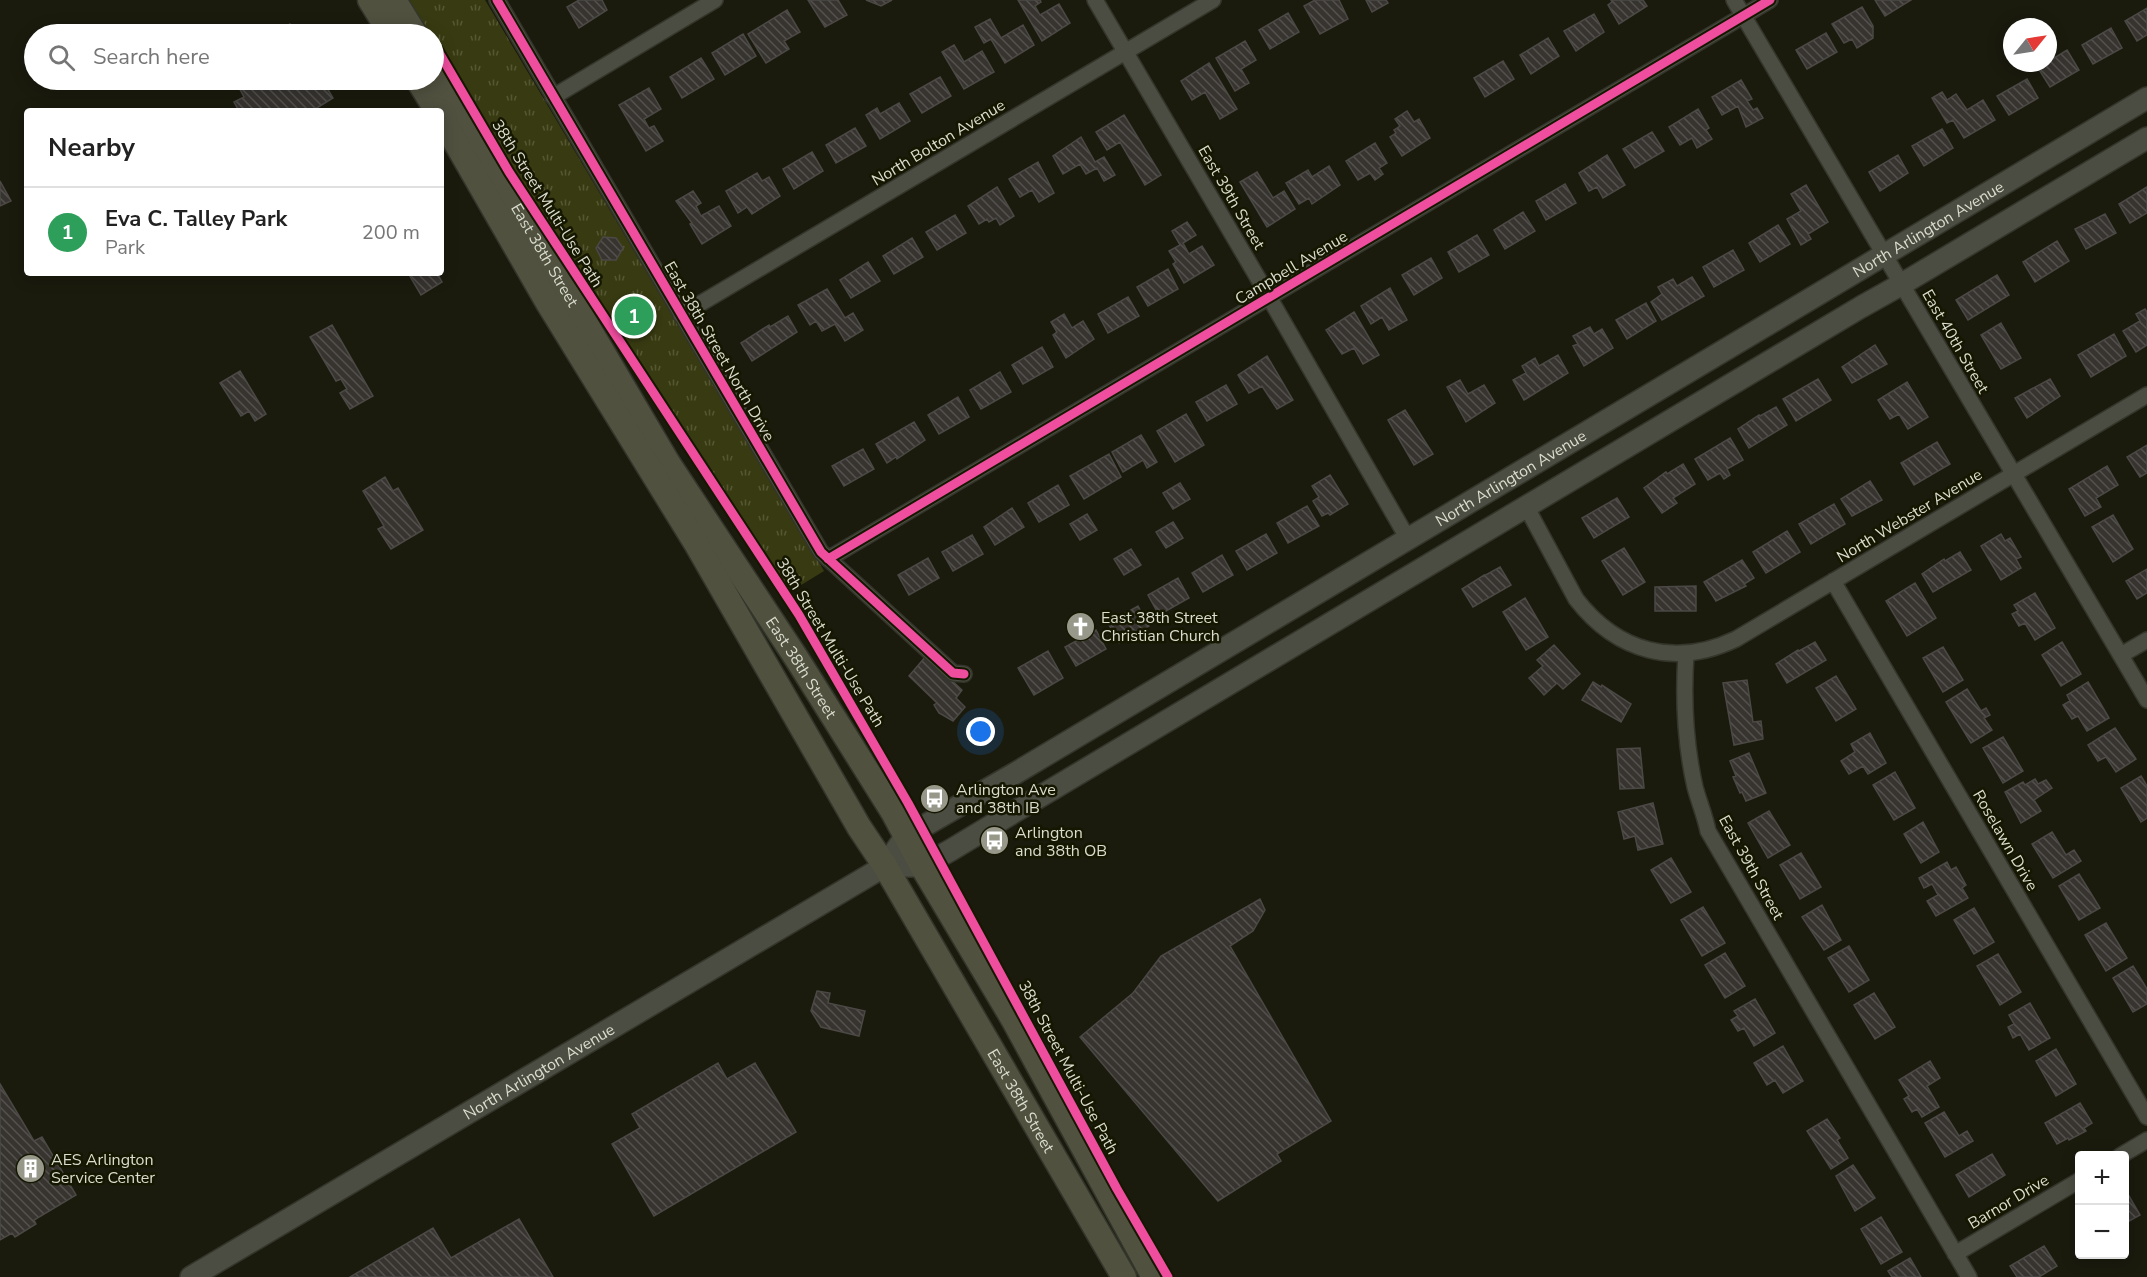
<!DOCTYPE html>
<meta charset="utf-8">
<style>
body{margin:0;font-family:"Nunito Sans",sans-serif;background:#f2f2f2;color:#222}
.controls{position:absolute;right:18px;bottom:18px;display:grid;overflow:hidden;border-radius:6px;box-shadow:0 3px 15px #0003}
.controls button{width:54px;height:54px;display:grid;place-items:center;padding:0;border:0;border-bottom:2px solid #e0e0e0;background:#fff;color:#222;font:30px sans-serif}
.compass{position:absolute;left:2003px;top:18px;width:54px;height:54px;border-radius:50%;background:#fff;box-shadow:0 3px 15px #0003;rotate:60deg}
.you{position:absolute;left:981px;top:732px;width:21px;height:21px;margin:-15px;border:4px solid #fff;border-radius:50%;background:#1a73e8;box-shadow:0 0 0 9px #1a73e833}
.badge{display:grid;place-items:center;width:39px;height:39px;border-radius:50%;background:#575751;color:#fff;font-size:20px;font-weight:700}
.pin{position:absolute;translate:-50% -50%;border:3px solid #fff;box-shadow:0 2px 6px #0006}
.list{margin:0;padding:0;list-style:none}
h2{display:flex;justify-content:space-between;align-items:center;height:78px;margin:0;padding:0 24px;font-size:26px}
h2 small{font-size:20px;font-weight:400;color:#767676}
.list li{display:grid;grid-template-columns:39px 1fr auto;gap:18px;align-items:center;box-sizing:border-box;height:90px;padding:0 24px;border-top:2px solid #e0e0e0}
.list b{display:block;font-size:22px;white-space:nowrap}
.list p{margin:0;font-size:20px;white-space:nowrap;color:#767676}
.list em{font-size:20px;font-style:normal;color:#767676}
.icon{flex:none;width:33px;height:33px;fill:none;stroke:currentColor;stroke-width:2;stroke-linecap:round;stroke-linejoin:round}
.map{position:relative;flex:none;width:2147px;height:1277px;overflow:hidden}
.search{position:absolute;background:#fff;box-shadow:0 3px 15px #0003;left:24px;top:24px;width:420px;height:66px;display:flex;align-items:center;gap:15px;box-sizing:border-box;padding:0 21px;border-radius:33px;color:#767676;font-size:22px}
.panel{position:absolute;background:#fff;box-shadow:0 3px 15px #0003;left:24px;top:108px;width:420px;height:168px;border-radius:6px}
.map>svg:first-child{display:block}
</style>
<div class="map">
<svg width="2147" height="1277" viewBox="0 0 2147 1277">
<defs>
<pattern id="grass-tufts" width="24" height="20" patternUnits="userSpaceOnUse" patternTransform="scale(1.5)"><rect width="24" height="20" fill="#383b11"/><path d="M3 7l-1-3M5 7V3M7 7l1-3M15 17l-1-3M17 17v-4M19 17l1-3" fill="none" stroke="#545732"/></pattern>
<pattern id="building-back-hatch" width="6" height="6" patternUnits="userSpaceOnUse" patternTransform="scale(1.5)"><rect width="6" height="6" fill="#373430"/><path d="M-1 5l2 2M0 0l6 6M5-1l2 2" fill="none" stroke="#53514d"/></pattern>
</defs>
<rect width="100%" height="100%" fill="#1a1b0d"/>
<path fill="url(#grass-tufts)" d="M403,0H485L824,571L783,596L638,380L507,178L434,52V34H423Z"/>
<path fill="url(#building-back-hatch)" stroke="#4b4845" stroke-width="1.5" d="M579,0H602L607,10L579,28L567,7Z
M808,0H838L847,15L825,27Z
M866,0H892L881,6Z
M1018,0H1040L1041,2L1035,6L1040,15L1059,4L1070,23L1042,41Z
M1315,0H1339L1348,19L1320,34L1304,6Z
M1366,0H1386L1388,3L1372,12Z
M1611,0H1643L1647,6L1619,24L1608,5L1612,2Z
M1875,0H1911L1885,16Z
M1862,7L1873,26V38L1857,48L1852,39L1844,43L1832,24Z
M2147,8V35L2137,41L2125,21Z
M787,10L800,32L784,41L789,49L766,63L748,34Z
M1288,13L1299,32L1270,49L1259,30Z
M1594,14L1604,32L1576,51L1564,31Z
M990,19L1001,38L1023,25L1034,45L1005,63L991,39L984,43L975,27Z
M290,24L296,34H272Z
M242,26L246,34H228Z
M2111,28L2122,48L2093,64L2082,45Z
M1826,33L1837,52L1807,69L1796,50Z
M743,34L756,56L725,75L712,53Z
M1548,38L1559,56L1531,74L1520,55Z
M1245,41L1256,60L1241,69L1249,83L1235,91L1216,58Z
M954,45L964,62L982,51L994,72L964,89L942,52Z
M2067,50L2079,70L2050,87L2038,68Z
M701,58L714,79L682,98L670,77Z
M1503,61L1514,79L1485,97L1474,78Z
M1209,63L1237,109L1220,119L1205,92L1192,100L1181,81Z
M940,77L951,96L922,113L910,94Z
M2027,79L2038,98L2009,115L1997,96Z
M229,80H329L324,83L333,98L312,111H239L234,102L244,97L238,86L235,88Z
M1741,80L1752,99L1747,101L1753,110L1757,108L1763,118L1746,127L1738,106L1722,115L1712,97Z
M649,88L661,109L644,119L649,128L654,126L663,141L646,151L619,105Z
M1942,92L1947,100L1956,94L1967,110L1983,100L1995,120L1964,138L1953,120L1947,123L1932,98Z
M899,103L910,121L880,139L866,115L877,108L880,114Z
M1698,109L1709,128L1706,130L1712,139L1697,148L1692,138L1680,145L1669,127Z
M1407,111L1414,122L1419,119L1430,138L1402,156L1390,137L1396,133L1394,130L1400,126L1395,119Z
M1124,115L1161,175L1145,185L1120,142L1107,150L1096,132Z
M855,128L866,146L836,163L826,145Z
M1942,129L1953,148L1924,166L1912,146Z
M1652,132L1664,151L1635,168L1623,149Z
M1081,137L1095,162L1104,157L1115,175L1104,181L1097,168L1086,174L1080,164L1063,174L1053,156Z
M1375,143L1387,163L1379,168L1383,174L1375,180L1370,173L1358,180L1346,161Z
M812,152L823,171L794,189L783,169Z
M1607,155L1625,185L1603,198L1597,187L1589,191L1579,173Z
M1898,155L1908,173L1880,191L1869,172Z
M1038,162L1054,193L1039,202L1032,190L1020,197L1009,179Z
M1329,166L1340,185L1312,204L1309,198L1299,204L1286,183L1308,170L1312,177Z
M1257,172L1273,198L1284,191L1295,209L1267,227L1240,182Z
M757,173L762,181L769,177L780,196L752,214L747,207L738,213L726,191Z
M0,181L11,201L0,206Z
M1565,184L1576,203L1546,220L1536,201Z
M1806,185L1828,222L1808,234L1811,239L1801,245L1787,219L1801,211L1791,194Z
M997,187L1014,216L1000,225L996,218L989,222L987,219L979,224L968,206Z
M2147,187V213L2130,223L2119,204Z
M693,191L701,203L696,206L701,216L719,206L731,226L702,244L690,224L692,223L676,201Z
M1523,212L1535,231L1505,249L1494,230Z
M2105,214L2116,233L2086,249L2075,229Z
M955,215L966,233L937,250L926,232Z
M1187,222L1196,235L1183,243L1189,254L1202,246L1214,265L1184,283L1173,264L1176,262L1169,251L1180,245L1172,231Z
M1778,225L1790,244L1760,262L1749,243Z
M1477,235L1489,255L1459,272L1448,252Z
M603,237L616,238L623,248L616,260H602L596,248Z
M912,238L923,257L894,274L883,256Z
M2057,241L2069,261L2035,282L2023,262Z
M1733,250L1744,270L1714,287L1703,267Z
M1431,258L1442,278L1414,295L1402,275Z
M868,262L880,281L851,298L840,280Z
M1168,269L1178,289L1148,306L1137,287Z
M408,273H437L442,282L421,295Z
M1997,275L2009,295L1968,320L1956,300Z
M1692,277L1704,296L1662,320L1651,302L1662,294L1658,287L1673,279L1677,286Z
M1390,288L1407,320L1389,330L1382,317L1371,324L1361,306Z
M827,289L845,318L853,313L863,330L845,341L835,324L822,331L816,321L810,325L798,305Z
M1128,297L1139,316L1108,333L1098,314Z
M1646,303L1656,321L1627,339L1616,320Z
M2145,309L2147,312V345L2136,352L2123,331L2140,321L2136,314Z
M1354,312L1379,355L1363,364L1354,348L1342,354L1326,330Z
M1064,314L1072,328L1083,321L1094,339L1066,358L1053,335L1057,332L1051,322Z
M788,316L797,332L752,361L741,343L769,325L770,327Z
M2001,323L2021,358L2001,369L1981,335Z
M332,325L373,396L350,409L340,393L347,389L341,379L336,381L310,337Z
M1590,327L1594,334L1602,329L1613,348L1584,366L1573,346L1578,344L1573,336Z
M2114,334L2126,356L2091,377L2078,355Z
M1875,345L1887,364L1852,383L1842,367Z
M1042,347L1053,367L1023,384L1012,365Z
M1558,355L1568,373L1524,400L1513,380L1526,373L1522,366L1535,358L1539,366Z
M1267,356L1293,400L1277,409L1262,386L1249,393L1238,375Z
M240,371L266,414L255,421L249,411L241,416L220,383Z
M1000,372L1011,392L981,409L970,390Z
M1818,379L1831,400L1796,421L1783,399Z
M2050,379L2060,396L2027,418L2015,398Z
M1460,380L1468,394L1484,385L1495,403L1466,422L1447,387Z
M1907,382L1928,417L1908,429L1899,414L1890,419L1878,400Z
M1226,385L1237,404L1207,421L1196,402Z
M958,397L969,417L939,434L928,415Z
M1776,407L1787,425L1749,448L1738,429L1759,415L1760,416Z
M1405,410L1433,454L1414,465L1388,420Z
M1186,414L1204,445L1175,462L1157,431Z
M914,422L925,440L897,459L896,457L887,463L876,444Z
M1141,435L1157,462L1147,468L1143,460L1123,472L1112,452Z
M1730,438L1743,460L1727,469L1730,475L1724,479L1720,473L1708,480L1695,459Z
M1937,442L1950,464L1914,485L1901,463Z
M2147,445V473L2140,477L2127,457Z
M863,449L874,469L844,486L832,466Z
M1109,454L1121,477L1084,499L1070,476Z
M1683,464L1695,484L1673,498L1677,503L1662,513L1644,488L1666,472L1667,474Z
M2107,466L2118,485L2096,498L2101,507L2085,516L2069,489Z
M1330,475L1348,504L1330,515L1328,513L1322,516L1313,501L1319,497L1312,486Z
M385,477L393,491L398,488L423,530L391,549L378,529L384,526L363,491Z
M1870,481L1882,500L1852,516L1841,499Z
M1180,483L1190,499L1173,509L1163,493Z
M1058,485L1069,505L1039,522L1028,503Z
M1617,498L1629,517L1594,538L1582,518Z
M1834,504L1845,524L1811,544L1799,524Z
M1307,506L1319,526L1288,543L1277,523Z
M1012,508L1024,527L995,545L984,527Z
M1087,514L1097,530L1080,540L1070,524Z
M2113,515L2133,549L2113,562L2092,527Z
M1173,522L1183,538L1166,548L1156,532Z
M1787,531L1800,552L1766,573L1753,552Z
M1266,534L1277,553L1247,570L1236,551Z
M2001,534L2005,541L2010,538L2021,557L2016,559L2021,568L2001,580L1981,546Z
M972,535L983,554L953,571L942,552Z
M1624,548L1645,582L1623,595L1602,561Z
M1131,549L1141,565L1124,575L1114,559Z
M1960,552L1971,570L1933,592L1922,574L1944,559L1945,561Z
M1222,555L1233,575L1203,592L1192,573Z
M928,558L939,578L909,595L898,575Z
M1742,560L1754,578L1744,584L1746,586L1716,601L1704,582Z
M1500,567L1511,585L1473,607L1462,589L1484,575V576Z
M2147,569V593L2137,599L2126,581Z
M1178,578L1189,598L1159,615L1148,595Z
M1915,583L1936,618L1907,636L1886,601Z
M1696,586V611H1655V587Z
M2035,593L2055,628L2035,640L2025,623L2019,626L2012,614L2018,611L2014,605Z
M1525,598L1548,637L1526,650L1503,612Z
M1138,606L1149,626L1119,643L1108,623Z
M1096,630L1106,649L1076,666L1065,647Z
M1815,642L1826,660L1787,683L1776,664L1798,650L1799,651Z
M2062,642L2081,674L2061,686L2042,655Z
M1554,645L1580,674L1563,689L1557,683L1544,695L1529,678L1543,666L1537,660Z
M1943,647L1963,680L1943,692L1923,658Z
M1048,651L1063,678L1034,695L1018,668Z
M926,656L962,690L956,698L965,707L953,721L939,713L934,705L937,703L909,676Z
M1836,676L1856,709L1836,721L1816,688Z
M1747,680L1753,722L1761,721L1763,739L1734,745L1723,683Z
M1593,682L1601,687L1602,685L1631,704L1621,722L1582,700Z
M2088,682L2109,718L2087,731L2078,716L2072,719L2063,705L2070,701L2067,695Z
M1967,689L1981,711L1986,708L1990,715L1984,718L1992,730L1971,743L1946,702Z
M2115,728L2136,759L2116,772L2106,757L2098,761L2088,745Z
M1870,733L1886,763L1868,774L1863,766L1849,774L1841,761L1855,752L1851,744Z
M2003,737L2023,771L2003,783L1983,748Z
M1640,748L1644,788L1620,789L1617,749Z
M1749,753L1766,793L1746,801L1742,792L1740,793L1733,777L1736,776L1730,761Z
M1895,772L1915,808L1894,820L1873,785Z
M2141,776L2147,786V818L2141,822L2121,788Z
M2035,779L2038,784L2046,780L2052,788L2034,800L2041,811L2021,823L2005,792L2023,782L2025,785Z
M1653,803L1663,844L1638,850L1635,836L1624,839L1618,812Z
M1769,811L1790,845L1768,858L1748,823Z
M1923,822L1939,852L1921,863L1904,834Z
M2052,832L2066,855L2074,850L2081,861L2053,878L2032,844Z
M1801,853L1821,887L1800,899L1780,865Z
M1671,858L1691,892L1671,903L1651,870Z
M1947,862L1951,870L1956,867L1966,885L1962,888L1968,898L1936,916L1927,901L1938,895L1932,884L1924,888L1919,878Z
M2079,874L2100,908L2079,920L2059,886Z
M1260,899L1265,910L1253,931L1230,946L1331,1121L1277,1154L1281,1161L1218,1201L1080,1037L1133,993L1161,956Z
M1822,905L1841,940L1824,950L1802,917Z
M1703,907L1725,943L1702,956L1681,920Z
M1974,908L1994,942L1974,954L1954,920Z
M2106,923L2127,958L2106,971L2085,935Z
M1849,946L1869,980L1849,992L1828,958Z
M1725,953L1745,986L1725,998L1705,965Z
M1998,954L2021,992L2000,1005L1977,966Z
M2133,966L2147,989V1004L2133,1012L2113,978Z
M817,991L830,993L828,1003L865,1011L859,1036L821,1027L811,1011Z
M1874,993L1895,1027L1875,1039L1854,1005Z
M1755,999L1775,1033L1754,1046L1744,1028L1738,1031L1731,1020L1738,1016L1734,1011Z
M2030,1003L2050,1038L2029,1050L2020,1034L2013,1038L2008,1027L2014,1024L2009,1015Z
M1783,1046L1803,1081L1783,1093L1775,1080L1767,1085L1754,1063Z
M2056,1049L2076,1084L2056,1096L2036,1061Z
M1930,1061L1940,1078L1927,1086L1939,1107L1922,1117L1917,1109L1912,1112L1904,1099L1909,1096L1899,1080Z
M718,1063L727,1079L755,1063L796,1132L654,1216L612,1144L640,1128L632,1114Z
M0,1084L34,1141L42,1137L76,1195L34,1220L36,1224L15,1237L12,1233L0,1240Z
M2080,1103L2092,1123L2084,1128L2086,1131L2069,1140L2068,1138L2057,1144L2045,1123Z
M1944,1112L1959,1136L1967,1131L1973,1141L1945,1157L1925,1123Z
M1827,1119L1840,1138L1837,1140L1848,1158L1831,1169L1807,1131Z
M1992,1154L2005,1175L1969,1197L1956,1175Z
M1853,1165L1875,1198L1855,1211L1836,1176Z
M2129,1196L2140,1215L2124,1224V1199Z
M1881,1217L1902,1252L1881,1264L1861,1229Z
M519,1219L553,1277H350L433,1228L451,1258Z
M2044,1246L2057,1266L2039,1277H2017L2010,1266Z
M1910,1258L1921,1277H1892L1888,1271Z"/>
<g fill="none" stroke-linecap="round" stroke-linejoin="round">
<defs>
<path id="minor" d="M497,0L821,552L953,673L964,674
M1095,0L1269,297L1408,539
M1734,0L2147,700
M553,97L715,0
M681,315L1213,0
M1527,508L1576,599C1617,652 1675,668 1736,639L2147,395
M828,559L1770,0
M1833,581L2147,1117
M1686,654C1683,699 1685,743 1695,787C1699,802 1705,816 1708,831L1969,1277
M2121,655L2147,640
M2120,1156L2147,1140
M1955,1254L2080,1180"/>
<g id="secondary">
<path d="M885,866H922L951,850C1253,667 1558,489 1861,307L1902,284L2147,138"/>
<path id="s1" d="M191,1277L885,866L905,837L1014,774L2147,98"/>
</g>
<g id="primary">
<path d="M370,0L391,34"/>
<path d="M394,0L415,34"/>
<path id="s2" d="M434,66L668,463L797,659L893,812L922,866L1013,1019L1154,1277"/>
<path d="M418,80L437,111"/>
<path id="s3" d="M441,117L548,303L697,545L859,827L885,866L1124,1277"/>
</g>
</defs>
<use href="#minor" stroke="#34352b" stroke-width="18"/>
<use href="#secondary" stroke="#34352b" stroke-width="24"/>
<use href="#primary" stroke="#34352b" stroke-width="27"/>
<use href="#minor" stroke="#4c4d42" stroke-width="15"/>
<use href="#secondary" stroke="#4c4d42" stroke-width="21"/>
<use href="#primary" stroke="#50513f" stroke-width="24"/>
<defs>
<path id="cycleway" d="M497,0L821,552L953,673L964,674
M434,44L509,172L799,615L908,803L1117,1189L1168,1277
M828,559L1770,0"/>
</defs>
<use href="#cycleway" stroke="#161701" stroke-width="13"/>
<use href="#cycleway" stroke="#ef4d9e" stroke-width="9"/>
</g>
<defs>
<symbol id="church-disc" viewBox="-11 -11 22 22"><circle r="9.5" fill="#97988a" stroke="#161701"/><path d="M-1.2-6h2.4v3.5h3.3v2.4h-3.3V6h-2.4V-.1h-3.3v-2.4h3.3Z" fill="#fff"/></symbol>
<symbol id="bus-disc" viewBox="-11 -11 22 22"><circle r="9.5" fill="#97988a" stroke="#161701"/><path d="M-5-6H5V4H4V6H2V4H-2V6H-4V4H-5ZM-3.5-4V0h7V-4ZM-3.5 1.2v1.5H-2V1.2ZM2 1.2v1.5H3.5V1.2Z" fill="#fff"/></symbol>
<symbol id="building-disc" viewBox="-11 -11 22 22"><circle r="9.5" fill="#97988a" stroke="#161701"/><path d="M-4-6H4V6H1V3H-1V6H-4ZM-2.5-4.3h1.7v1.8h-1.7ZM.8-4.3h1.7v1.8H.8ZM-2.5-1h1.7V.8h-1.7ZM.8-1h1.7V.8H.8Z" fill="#fff"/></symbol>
</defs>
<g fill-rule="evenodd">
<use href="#church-disc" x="1064" y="610" width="33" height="33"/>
<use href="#bus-disc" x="918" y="782" width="33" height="33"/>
<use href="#bus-disc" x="978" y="824" width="33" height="33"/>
<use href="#building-disc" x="14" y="1152" width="33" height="33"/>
</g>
<g text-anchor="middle" stroke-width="5" stroke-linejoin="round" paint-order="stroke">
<g font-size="16" fill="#dadccd" stroke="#161701">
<text transform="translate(938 142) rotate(-31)" y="6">North Bolton Avenue</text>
<text transform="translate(1232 197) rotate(60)" y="6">East 39th Street</text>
<text transform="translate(548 203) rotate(58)" y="6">38th Street Multi-Use Path</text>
<text dy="6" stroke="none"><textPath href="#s1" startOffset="2032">North Arlington Avenue</textPath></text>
<text dy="6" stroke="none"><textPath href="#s2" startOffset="219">East 38th Street</textPath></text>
<text transform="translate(1291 267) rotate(-31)" y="6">Campbell Avenue</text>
<text transform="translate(1956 341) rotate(60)" y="6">East 40th Street</text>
<text transform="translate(720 351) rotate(60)" y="6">East 38th Street North Drive</text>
<text dy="6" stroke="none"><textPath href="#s1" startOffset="1546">North Arlington Avenue</textPath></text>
<text transform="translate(1909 515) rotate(-31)" y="6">North Webster Avenue</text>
<text transform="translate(831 642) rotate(59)" y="6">38th Street Multi-Use Path</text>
<text dy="6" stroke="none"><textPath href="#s2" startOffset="705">East 38th Street</textPath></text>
<text transform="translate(2006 840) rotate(60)" y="6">Roselawn Drive</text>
<text transform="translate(1752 867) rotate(61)" y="6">East 39th Street</text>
<text transform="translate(1069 1067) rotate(62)" y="6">38th Street Multi-Use Path</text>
<text dy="6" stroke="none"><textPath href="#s1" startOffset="404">North Arlington Avenue</textPath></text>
<text dy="6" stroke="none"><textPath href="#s3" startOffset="1142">East 38th Street</textPath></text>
<text transform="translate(2008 1201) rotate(-31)" y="6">Barnor Drive</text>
</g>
<g font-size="16" fill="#dadccd" stroke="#161701" text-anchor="start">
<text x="1101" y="623">East 38th Street<tspan x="1101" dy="18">Christian Church</tspan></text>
<text x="956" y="795">Arlington Ave<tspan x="956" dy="18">and 38th IB</tspan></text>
<text x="1015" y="838">Arlington<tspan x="1015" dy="18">and 38th OB</tspan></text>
<text x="51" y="1165">AES Arlington<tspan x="51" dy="18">Service Center</tspan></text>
</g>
</g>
</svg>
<div class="controls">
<button>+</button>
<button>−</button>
</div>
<svg class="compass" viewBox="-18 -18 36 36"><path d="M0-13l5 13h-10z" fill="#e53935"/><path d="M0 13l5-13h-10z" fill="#767676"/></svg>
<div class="you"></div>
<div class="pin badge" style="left:634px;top:316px;background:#2e9e5b">1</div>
<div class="search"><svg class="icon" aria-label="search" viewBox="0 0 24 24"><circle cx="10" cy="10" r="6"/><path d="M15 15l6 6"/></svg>Search here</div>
<section class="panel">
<h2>Nearby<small></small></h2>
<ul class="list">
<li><span class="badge" style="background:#2e9e5b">1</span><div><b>Eva C. Talley Park</b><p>Park</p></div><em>200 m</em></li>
</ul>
</section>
</div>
